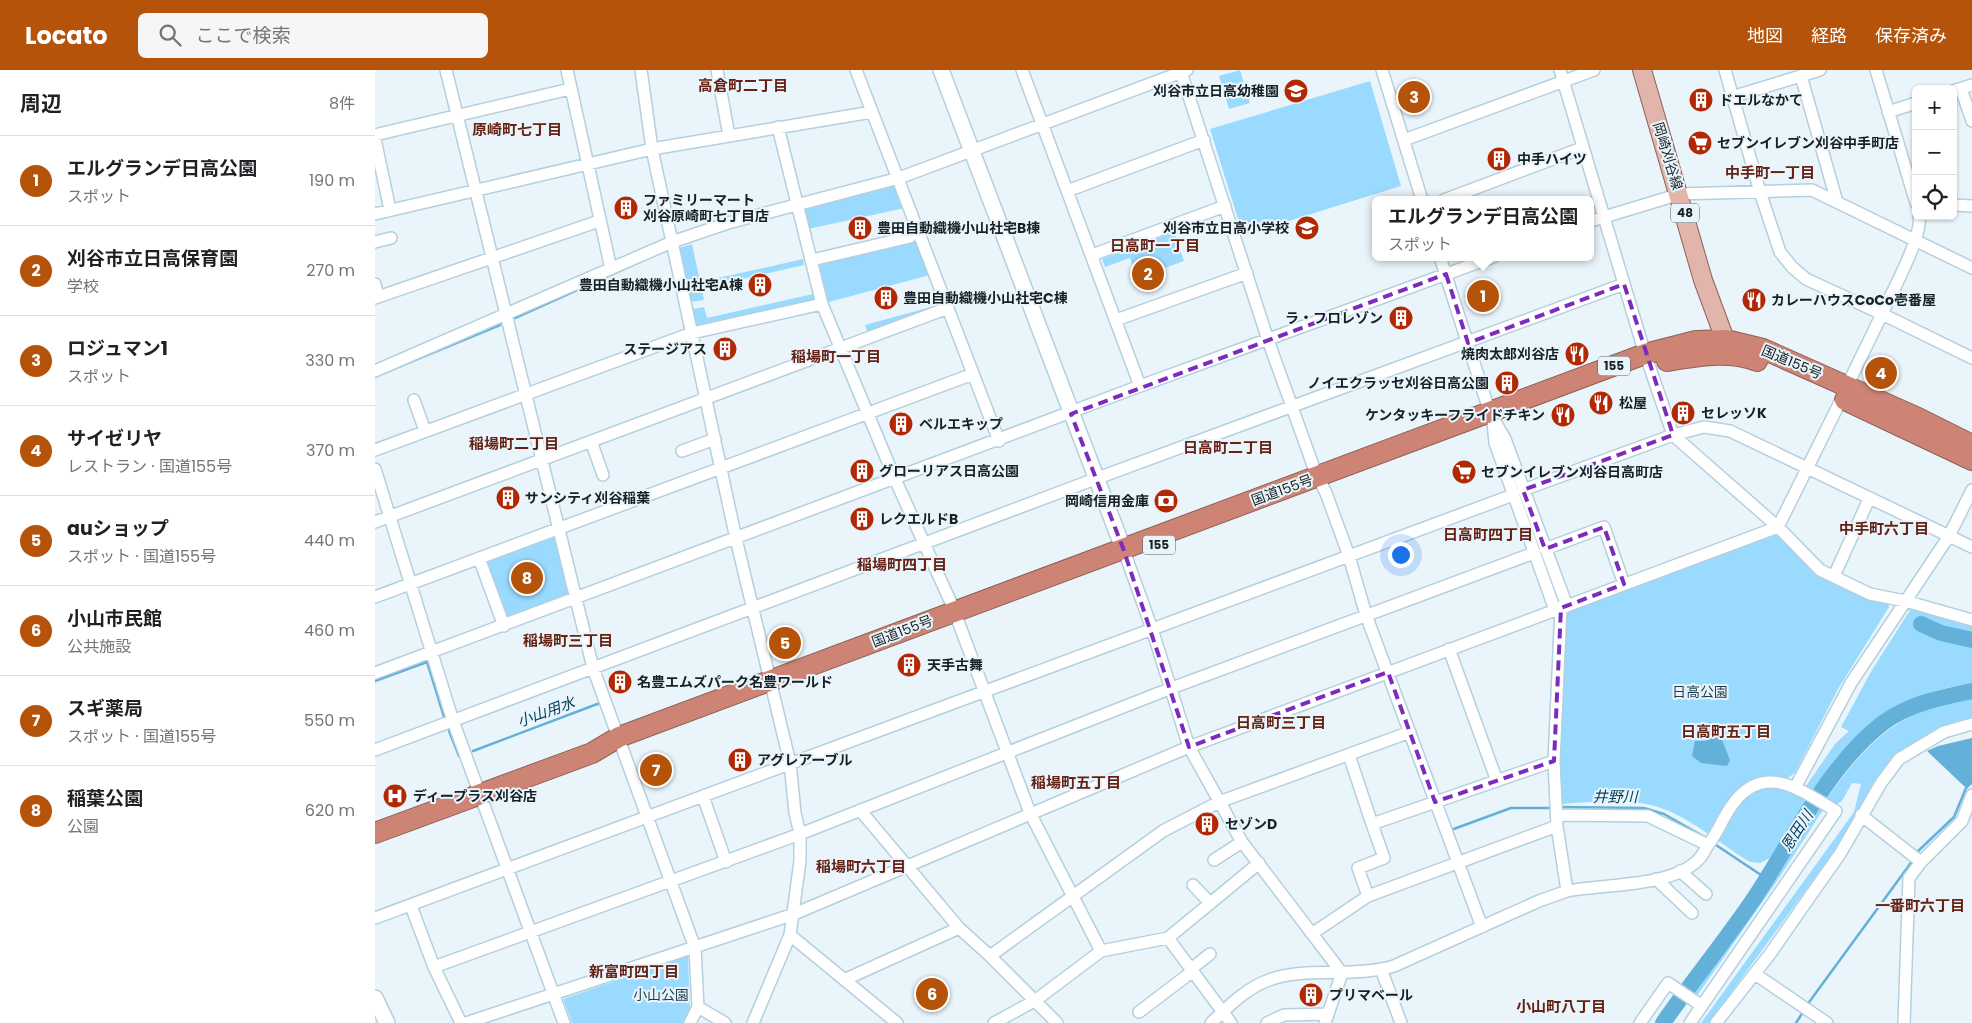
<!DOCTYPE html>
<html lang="ja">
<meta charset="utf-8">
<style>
body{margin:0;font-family:Poppins,"Noto Sans JP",sans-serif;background:#f6f6f6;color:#202124}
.controls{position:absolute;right:15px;top:15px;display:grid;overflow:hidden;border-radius:8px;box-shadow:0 1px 4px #0004}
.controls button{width:45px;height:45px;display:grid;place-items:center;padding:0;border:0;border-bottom:1px solid #e0e0e0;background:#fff;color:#202124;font:25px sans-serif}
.you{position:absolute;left:1025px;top:484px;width:18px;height:18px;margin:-12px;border:4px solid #fff;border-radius:50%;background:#1a73e8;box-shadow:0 0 0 8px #1a73e833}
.badge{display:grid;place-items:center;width:32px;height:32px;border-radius:50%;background:#b45309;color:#fff;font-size:16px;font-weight:700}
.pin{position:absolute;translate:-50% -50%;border:2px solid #fff;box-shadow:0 1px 5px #0006}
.popup{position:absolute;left:997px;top:126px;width:222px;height:65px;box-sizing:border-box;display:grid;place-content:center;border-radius:8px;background:#fff;filter:drop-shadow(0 1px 4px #0005);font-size:16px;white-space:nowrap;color:#757577}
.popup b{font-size:19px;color:#202124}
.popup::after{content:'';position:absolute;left:50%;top:100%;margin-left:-10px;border:10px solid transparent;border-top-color:#fff}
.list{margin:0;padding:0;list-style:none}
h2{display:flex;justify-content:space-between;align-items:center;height:65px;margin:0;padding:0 20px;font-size:21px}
h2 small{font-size:16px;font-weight:400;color:#757577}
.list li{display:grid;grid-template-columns:32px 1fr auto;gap:15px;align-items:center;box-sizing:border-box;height:90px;padding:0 20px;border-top:1px solid #e0e0e0}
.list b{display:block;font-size:19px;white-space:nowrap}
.list p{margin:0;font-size:16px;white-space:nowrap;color:#757577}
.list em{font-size:16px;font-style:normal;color:#757577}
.icon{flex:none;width:28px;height:28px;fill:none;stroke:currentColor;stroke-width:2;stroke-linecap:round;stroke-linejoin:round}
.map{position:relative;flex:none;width:1597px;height:953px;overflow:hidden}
header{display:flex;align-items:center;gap:30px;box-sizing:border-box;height:70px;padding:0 25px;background:#b45309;color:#fff}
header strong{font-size:24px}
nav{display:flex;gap:28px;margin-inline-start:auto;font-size:18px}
.search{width:350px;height:45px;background:#f6f6f6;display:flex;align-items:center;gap:12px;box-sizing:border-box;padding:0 18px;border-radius:8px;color:#757577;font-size:19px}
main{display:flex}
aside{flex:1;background:#fff}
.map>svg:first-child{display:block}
</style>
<header>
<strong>Locato</strong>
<div class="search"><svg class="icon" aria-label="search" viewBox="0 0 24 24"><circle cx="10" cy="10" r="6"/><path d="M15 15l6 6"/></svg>ここで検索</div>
<nav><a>地図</a><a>経路</a><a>保存済み</a></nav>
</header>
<main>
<aside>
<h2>周辺<small>8件</small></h2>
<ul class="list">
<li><span class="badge">1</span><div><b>エルグランデ日高公園</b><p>スポット</p></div><em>190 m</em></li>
<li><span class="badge">2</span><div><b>刈谷市立日高保育園</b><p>学校</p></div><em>270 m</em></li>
<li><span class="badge">3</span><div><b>ロジュマン1</b><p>スポット</p></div><em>330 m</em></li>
<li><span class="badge">4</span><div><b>サイゼリヤ</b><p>レストラン · 国道155号</p></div><em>370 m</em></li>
<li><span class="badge">5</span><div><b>auショップ</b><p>スポット · 国道155号</p></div><em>440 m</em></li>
<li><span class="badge">6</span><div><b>小山市民館</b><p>公共施設</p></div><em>460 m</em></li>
<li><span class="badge">7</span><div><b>スギ薬局</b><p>スポット · 国道155号</p></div><em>550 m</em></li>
<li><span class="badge">8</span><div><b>稲葉公園</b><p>公園</p></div><em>620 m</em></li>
</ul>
</aside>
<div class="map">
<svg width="1597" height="953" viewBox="0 0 1597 953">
<rect width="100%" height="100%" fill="#eaf5fb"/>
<path fill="#9adafe" d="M865,0L875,33L854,39L844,6Z
M995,11L1026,116L868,165L835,59Z
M518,116L523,118L530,138L433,159L429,143L431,139Z
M799,162L809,191L762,208L755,188L730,197L727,189Z
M542,169L555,205L450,233L441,193Z
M317,174L329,230L315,232L304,178Z
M428,189L429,195L335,216L334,210Z
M438,224L440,230L322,257L318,239L329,237L332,248Z
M563,235L564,237L493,264L490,255Z
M1402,464L1440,503L1495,529L1512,530L1514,537L1463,619L1420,703L1411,709L1417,720L1436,729L1395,788L1385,793L1375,792C1347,775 1313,746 1283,737C1254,728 1217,732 1187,734L1184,661L1192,544L1195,540Z
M180,467L193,524L129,548L109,493Z
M1537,537L1597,553V564L1543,548L1541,556L1592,571L1597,575V615C1523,619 1479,665 1439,722L1431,716L1460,674L1474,661L1466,657L1497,600Z
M1597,629V651L1522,688L1479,754L1334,953H1326L1479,742L1486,714L1477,713L1467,731L1462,734L1452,728C1490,675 1527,635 1597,629Z
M1442,737L1448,740L1400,814L1321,927L1317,924L1396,811Z
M313,886L315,938L308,953H197L188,929Z"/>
<path fill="#63b0d8" d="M1335,652L1341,655L1355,690L1352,696L1326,693L1317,686L1320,671H1331L1329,659Z
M1597,668V714L1590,717L1552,681L1563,676Z"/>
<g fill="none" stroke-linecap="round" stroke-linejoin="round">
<path stroke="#63b0d8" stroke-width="2.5" d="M140,248L262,193
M11,302L125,255
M0,611L52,592L69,647
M74,661L84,686
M98,681L225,633L226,636
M1184,737L1269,738L1289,744L1333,769
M1076,760L1136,738H1179
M1338,773L1392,809
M1541,783L1579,747L1591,718L1597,712
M1432,935L1538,790
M1421,953L1428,942"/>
<path stroke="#63b0d8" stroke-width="16" d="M1546,554L1566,563L1597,570
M1288,953C1318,910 1351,870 1380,827C1416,772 1455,693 1508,653C1533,634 1567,627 1597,621"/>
<defs>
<path id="street" d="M71,0L218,598L320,878L323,937L315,953
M192,0L236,199
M266,0L277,79L361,469L415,693L420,743L425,764V791L415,865L378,953
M342,0L354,66
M481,0L624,371
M647,0L765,316
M1007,0L1047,130
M1185,0L1270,284
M1350,0L1385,122L1405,182L1417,197L1431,209L1507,244L1472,316
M1501,0L1541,133
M806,2L893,270L940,401L951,423L974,486L991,545L1107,857
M1426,6L1462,132
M1586,19L1597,51
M1578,21L1597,15
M1357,27L1445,0
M1513,42L1541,33
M403,57L447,234L520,409L577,535L655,743L726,881L661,930L619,953
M0,65L195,19
M0,69L15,140
M1029,70L1219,0
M692,121L829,70
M1069,130L1207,78
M1578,135L1597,136
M0,144L277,79L497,42
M1544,146C1548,166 1516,224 1507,244L1597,288
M1216,151L1305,124L1437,120L1597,198
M0,172L16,168
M717,185L850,136
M1065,187L1115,343L1130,369L1192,536
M437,190L535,167
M0,214L3,227
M0,228L224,151
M741,250L872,203
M1274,295L1298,365L1403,457L1445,500L1495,524L1530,531L1597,550
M0,301L297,172L353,153L524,108L812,0
M39,330L50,361
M1118,352L1120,373L1180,540
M216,371L228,405
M0,380L317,263L447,234
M307,381L340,369
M0,399L78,651L189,953
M1148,420L1298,365L1329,357L1355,361L1597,477
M0,452L573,238
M748,478L777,559L814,677L867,772L967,903
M1170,479L1229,457L1249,514
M104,488L129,556
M1459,506L1494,429
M0,527L598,304
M1074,579L1122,711
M0,603L765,316L1118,187
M0,680L720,409L1249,214
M974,685L997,754L1179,691
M1421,716L1476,613L1574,466L1597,420
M328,726L351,792
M485,740L584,858L615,886L788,761L844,732L1035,662
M1182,745L1273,746L1333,775C1342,764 1347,750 1355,738C1387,690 1424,719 1461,741L1315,953
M1486,745L1546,792L1587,751L1597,725
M839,790L867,772
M1305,801L1331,824
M1281,809L1317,843
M818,815L835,833
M1192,821C1229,814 1295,817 1322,791C1327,787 1330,780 1333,775
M993,826L983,798L1009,788L997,754
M36,836L59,897L86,953
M0,848L1138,425
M938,863L993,826L1182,756
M415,865L522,953
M793,868L856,953
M726,881L793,868L884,793
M615,886L682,953
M59,897L425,764L794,619L1159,483
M816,899L835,884
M1006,899L1026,953
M1380,904L1452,953
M471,909L584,858
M323,937L350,953
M764,942L818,901
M91,953L419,844L814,677L1403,457L1467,328
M836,953C853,937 871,918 894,910C931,896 979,908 1019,896L1164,831L1192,821L1182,756L1179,691L1186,537
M892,953L909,945L952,944
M950,953L967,903
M1265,953L1293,913L1327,936
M1341,953L1395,884L1436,825L1465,784L1506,713L1524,689L1569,662L1597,654
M1529,953L1534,808L1546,792"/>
<path id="secondary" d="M566,0L748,478
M805,0L806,2
M0,928L12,953"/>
<path id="primary" d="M1267,0L1328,210L1355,283"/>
<path id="highway" d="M1292,291C1321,286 1353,280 1382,291
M1470,330L1597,390
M0,763L217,683L244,667L1270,284L1321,271L1351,270L1388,279L1543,348L1597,375"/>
</defs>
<use href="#street" stroke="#b4cfde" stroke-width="14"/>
<use href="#secondary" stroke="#b4cfde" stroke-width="18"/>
<use href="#primary" stroke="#8d6158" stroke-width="20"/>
<use href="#highway" stroke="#8d6158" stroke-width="22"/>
<use href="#street" stroke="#fff" stroke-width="11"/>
<use href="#secondary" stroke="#fff" stroke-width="15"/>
<use href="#primary" stroke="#e1b5ac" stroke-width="18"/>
<use href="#highway" stroke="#cd8474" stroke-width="20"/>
</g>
<path fill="none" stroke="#7b2cbf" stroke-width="4" stroke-dasharray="10 6" stroke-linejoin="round" d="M1071,204L1093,273L1249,214L1298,365L1148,420L1170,479L1229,457L1249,514L1186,538L1179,691L1060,732L1013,602L814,677L748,478L696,344Z"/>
<defs>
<symbol id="school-disc" viewBox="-11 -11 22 22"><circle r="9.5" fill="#b32804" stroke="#eaf5fb"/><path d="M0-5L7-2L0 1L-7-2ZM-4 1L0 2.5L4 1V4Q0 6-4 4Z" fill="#fff"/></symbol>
<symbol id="building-disc" viewBox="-11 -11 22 22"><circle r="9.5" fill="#b32804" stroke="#eaf5fb"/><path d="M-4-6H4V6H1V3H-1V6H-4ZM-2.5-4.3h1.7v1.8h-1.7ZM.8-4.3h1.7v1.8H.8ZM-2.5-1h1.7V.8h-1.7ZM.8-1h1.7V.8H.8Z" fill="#fff"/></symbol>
<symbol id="supermarket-disc" viewBox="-11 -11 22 22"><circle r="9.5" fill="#b32804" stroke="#eaf5fb"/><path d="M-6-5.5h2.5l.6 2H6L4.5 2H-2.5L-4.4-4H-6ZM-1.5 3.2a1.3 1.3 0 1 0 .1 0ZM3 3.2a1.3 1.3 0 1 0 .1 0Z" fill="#fff"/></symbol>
<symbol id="restaurant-disc" viewBox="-11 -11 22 22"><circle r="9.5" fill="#b32804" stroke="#eaf5fb"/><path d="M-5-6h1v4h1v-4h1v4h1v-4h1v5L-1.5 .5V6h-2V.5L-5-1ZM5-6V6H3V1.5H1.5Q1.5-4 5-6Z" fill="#fff"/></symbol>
<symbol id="bank-disc" viewBox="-11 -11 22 22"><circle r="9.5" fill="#b32804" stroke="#eaf5fb"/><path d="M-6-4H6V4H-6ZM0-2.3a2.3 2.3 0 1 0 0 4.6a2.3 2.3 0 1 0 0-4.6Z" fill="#fff"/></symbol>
<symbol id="hospital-disc" viewBox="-11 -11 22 22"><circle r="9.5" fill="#b32804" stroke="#eaf5fb"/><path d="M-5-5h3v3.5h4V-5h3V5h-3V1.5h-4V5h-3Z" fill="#fff"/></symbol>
</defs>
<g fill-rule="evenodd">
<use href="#school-disc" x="907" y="7" width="28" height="28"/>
<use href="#building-disc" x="1312" y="16" width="28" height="28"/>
<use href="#supermarket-disc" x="1311" y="59" width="28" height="28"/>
<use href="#building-disc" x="1110" y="75" width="28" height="28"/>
<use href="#building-disc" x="237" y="124" width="28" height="28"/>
<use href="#building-disc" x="471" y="144" width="28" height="28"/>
<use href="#school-disc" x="918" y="144" width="28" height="28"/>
<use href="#building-disc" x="371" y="201" width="28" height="28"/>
<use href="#building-disc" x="497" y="214" width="28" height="28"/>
<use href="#restaurant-disc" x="1365" y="216" width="28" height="28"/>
<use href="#building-disc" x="1012" y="234" width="28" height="28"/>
<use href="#building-disc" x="336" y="265" width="28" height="28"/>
<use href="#restaurant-disc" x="1188" y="270" width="28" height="28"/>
<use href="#building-disc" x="1118" y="299" width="28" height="28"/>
<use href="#restaurant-disc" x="1212" y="319" width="28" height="28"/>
<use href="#building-disc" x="1294" y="329" width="28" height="28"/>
<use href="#restaurant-disc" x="1174" y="331" width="28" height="28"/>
<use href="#building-disc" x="512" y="340" width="28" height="28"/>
<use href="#building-disc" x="473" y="387" width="28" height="28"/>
<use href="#supermarket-disc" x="1075" y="388" width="28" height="28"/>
<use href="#building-disc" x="119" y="414" width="28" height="28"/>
<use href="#bank-disc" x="777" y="417" width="28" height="28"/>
<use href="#building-disc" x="473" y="435" width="28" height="28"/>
<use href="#building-disc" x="520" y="581" width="28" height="28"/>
<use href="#building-disc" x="231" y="598" width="28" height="28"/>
<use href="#building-disc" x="351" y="676" width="28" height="28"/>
<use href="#hospital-disc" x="6" y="712" width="28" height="28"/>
<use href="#building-disc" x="818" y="740" width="28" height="28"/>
<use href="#building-disc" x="922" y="911" width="28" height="28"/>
</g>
<g text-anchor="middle" stroke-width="4" stroke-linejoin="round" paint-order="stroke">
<g fill="#eaf5fb" stroke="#566065" stroke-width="1">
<rect x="1296" y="133.5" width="28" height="19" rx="4"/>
<rect x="1223" y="286.5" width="32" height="19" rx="4"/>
<rect x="768" y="465.5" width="32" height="19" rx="4"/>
</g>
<g font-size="12" font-weight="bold" fill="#162025">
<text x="1310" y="147">48</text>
<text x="1239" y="300">155</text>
<text x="784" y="479">155</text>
</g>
<g font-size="14" font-weight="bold" fill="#162025" stroke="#eaf5fb" text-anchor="start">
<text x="904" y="26" text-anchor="end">刈谷市立日高幼稚園</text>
<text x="1344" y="35">ドエルなかて</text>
<text x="1342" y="78">セブンイレブン刈谷中手町店</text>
<text x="1142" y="94">中手ハイツ</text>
<text x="268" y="135">ファミリーマート<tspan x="268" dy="16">刈谷原崎町七丁目店</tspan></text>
<text x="502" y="163">豊田自動織機小山社宅B棟</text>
<text x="914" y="163" text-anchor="end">刈谷市立日高小学校</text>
<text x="368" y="220" text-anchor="end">豊田自動織機小山社宅A棟</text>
<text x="528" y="233">豊田自動織機小山社宅C棟</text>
<text x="1396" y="235">カレーハウスCoCo壱番屋</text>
<text x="1008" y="253" text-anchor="end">ラ・フロレゾン</text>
<text x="332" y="284" text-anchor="end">ステージアス</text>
<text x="1184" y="289" text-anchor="end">焼肉太郎刈谷店</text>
<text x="1114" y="318" text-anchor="end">ノイエクラッセ刈谷日高公園</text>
<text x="1244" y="338">松屋</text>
<text x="1326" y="348">セレッソK</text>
<text x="1170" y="350" text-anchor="end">ケンタッキーフライドチキン</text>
<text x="544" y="359">ベルエキップ</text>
<text x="504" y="406">グローリアス日高公園</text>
<text x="1106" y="407">セブンイレブン刈谷日高町店</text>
<text x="150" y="433">サンシティ刈谷稲葉</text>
<text x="774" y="436" text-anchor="end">岡崎信用金庫</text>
<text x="504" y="454">レクエルドB</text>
<text x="552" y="600">天手古舞</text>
<text x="262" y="617">名豊エムズパーク名豊ワールド</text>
<text x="382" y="695">アグレアーブル</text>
<text x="38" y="731">ディープラス刈谷店</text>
<text x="850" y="759">セゾンD</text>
<text x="954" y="930">プリマベール</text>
</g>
<g font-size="14" fill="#162025" stroke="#eaf5fb">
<text transform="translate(1293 86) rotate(73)" y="5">岡崎刈谷線</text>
<text transform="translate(1417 292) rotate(23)" y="5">国道155号</text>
<text transform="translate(907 420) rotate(-20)" y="5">国道155号</text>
<text transform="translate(527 561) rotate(-21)" y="5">国道155号</text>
</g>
<g font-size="14" fill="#1b3d4f" stroke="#eaf5fb">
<text x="1325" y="627">日高公園</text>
<text x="286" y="930">小山公園</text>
</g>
<g font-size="15" font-weight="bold" fill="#662315" stroke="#eaf5fb">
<text x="368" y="21">高倉町二丁目</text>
<text x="142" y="65">原崎町七丁目</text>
<text x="1395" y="108">中手町一丁目</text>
<text x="780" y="181">日高町一丁目</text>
<text x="461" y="292">稲場町一丁目</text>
<text x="139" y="379">稲場町二丁目</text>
<text x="853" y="383">日高町二丁目</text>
<text x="1509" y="464">中手町六丁目</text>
<text x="1113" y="470">日高町四丁目</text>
<text x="527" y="500">稲場町四丁目</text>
<text x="193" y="576">稲場町三丁目</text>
<text x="906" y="658">日高町三丁目</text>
<text x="1351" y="667">日高町五丁目</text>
<text x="701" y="718">稲場町五丁目</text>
<text x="486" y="802">稲場町六丁目</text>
<text x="1545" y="841">一番町六丁目</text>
<text x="259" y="907">新富町四丁目</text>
<text x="1186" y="942">小山町八丁目</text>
</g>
<g font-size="15" font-style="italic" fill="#00425e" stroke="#eaf5fb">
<text transform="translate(171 642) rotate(-20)" y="5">小山用水</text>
<text x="1240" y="732">井野川</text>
<text transform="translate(1422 761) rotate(-57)" y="5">恩田川</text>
</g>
</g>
</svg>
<div class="controls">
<button>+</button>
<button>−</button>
<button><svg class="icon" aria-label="locate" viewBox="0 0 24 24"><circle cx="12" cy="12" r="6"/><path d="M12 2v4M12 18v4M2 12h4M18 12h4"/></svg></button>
</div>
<div class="you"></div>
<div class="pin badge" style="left:1108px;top:226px">1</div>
<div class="popup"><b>エルグランデ日高公園</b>スポット</div>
<div class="pin badge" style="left:773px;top:204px">2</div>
<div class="pin badge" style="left:1039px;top:27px">3</div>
<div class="pin badge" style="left:1506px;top:303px">4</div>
<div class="pin badge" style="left:410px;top:573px">5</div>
<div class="pin badge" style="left:557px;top:924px">6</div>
<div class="pin badge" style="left:281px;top:700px">7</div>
<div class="pin badge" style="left:152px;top:508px">8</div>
</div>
</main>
